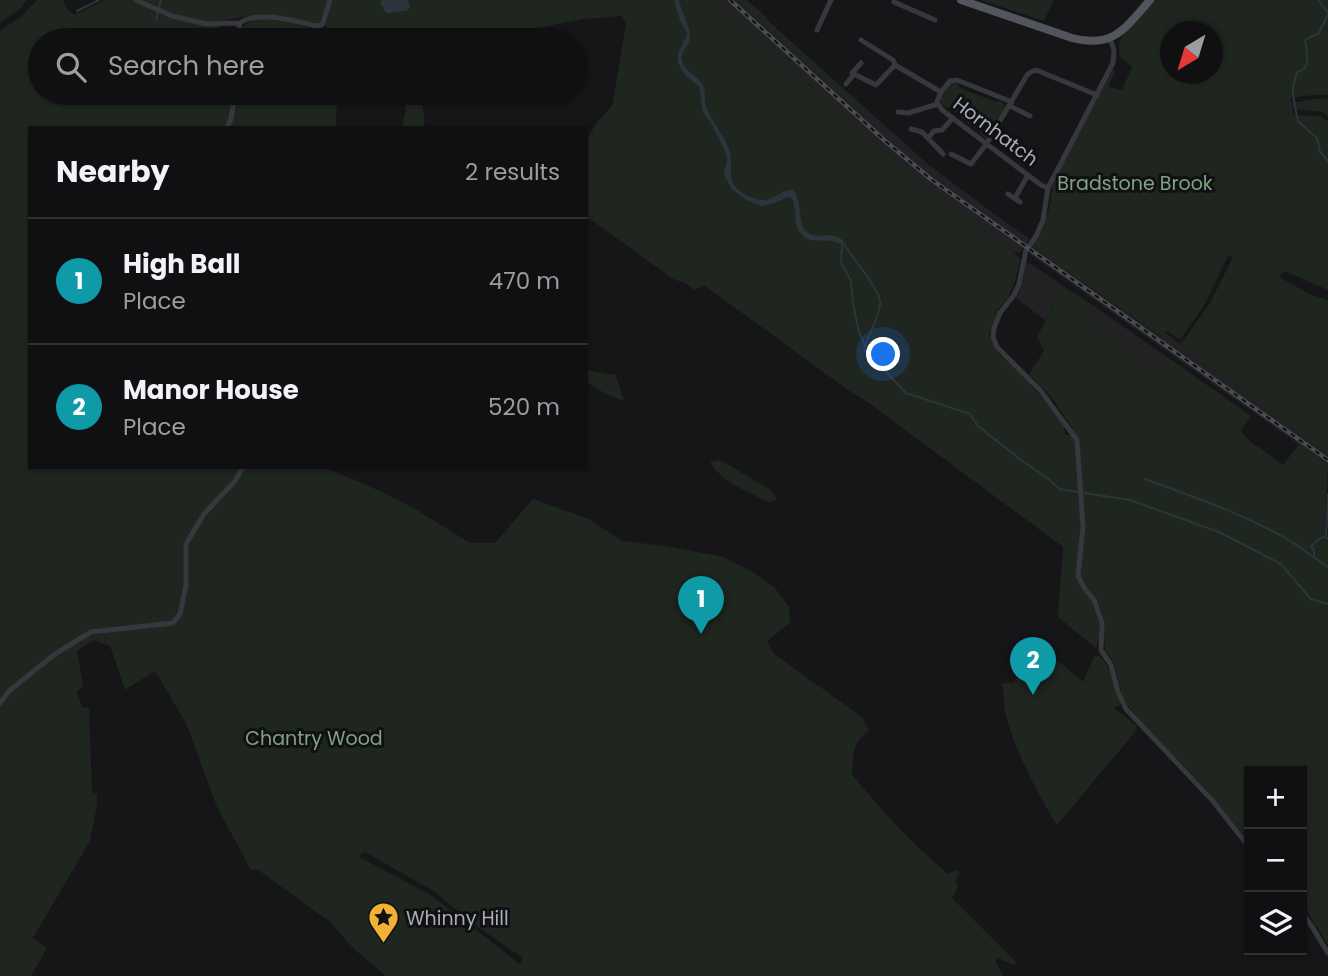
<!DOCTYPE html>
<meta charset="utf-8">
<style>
body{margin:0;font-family:Poppins,sans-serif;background:#1e1e20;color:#f1f3f6}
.controls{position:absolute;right:21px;bottom:21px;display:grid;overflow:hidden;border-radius:0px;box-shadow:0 2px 5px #0004}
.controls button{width:63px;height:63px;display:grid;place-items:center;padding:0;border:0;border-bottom:2px solid #303032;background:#101012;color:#f1f3f6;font:35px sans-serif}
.compass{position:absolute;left:1160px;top:21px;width:63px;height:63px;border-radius:50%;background:#101012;box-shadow:0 2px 5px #0004;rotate:218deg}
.you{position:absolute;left:884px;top:355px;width:24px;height:24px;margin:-18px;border:5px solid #fff;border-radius:50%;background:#1a73e8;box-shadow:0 0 0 10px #1a73e833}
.badge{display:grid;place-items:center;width:46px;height:46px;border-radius:50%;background:#db2777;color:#fff;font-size:23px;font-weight:700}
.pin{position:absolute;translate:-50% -58px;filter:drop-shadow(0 2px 4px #0008)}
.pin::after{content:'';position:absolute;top:37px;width:24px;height:21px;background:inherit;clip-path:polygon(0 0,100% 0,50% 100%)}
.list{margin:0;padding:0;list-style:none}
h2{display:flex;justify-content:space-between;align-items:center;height:91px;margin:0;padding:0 28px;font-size:30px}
h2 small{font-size:23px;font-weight:400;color:#9c9d9f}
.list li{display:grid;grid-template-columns:46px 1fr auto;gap:21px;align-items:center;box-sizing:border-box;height:126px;padding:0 28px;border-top:2px solid #303032}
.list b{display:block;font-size:26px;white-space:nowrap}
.list p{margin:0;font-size:23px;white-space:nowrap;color:#9c9d9f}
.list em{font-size:23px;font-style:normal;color:#9c9d9f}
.icon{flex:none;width:38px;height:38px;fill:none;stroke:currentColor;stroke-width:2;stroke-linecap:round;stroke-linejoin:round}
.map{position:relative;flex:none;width:1328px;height:976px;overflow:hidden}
.search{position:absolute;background:#101012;box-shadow:0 2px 5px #0004;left:28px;top:28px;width:560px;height:77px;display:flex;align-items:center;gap:18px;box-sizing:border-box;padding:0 24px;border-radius:38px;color:#9c9d9f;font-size:26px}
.panel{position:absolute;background:#101012;box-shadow:0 2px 5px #0004;left:28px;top:126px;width:560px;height:343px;border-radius:0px}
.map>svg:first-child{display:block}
</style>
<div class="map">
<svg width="1328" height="976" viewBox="0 0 1328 976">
<rect width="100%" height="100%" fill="#161618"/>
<path fill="#222225" d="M714,0H745L929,165L1016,230L1030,238L1021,251L1019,253L1013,252L903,168Z
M1032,247L1160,336L1164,332L1243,390V393L1328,453V465L1028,253Z
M1026,262L1036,267L1063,286L1045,320L1016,298L1023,280L1024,268Z
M1088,302L1166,356L1155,372L1148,368L1080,315Z"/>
<path fill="#1e261f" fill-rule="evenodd" d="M0,0H27L20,9L0,23Z
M37,0H63L67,9L74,15L105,0H328L319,24C299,21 278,16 258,15C249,15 227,20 219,22V28H233L235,31C243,28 247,21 255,19C277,15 301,26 322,31L328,33L332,40H40V93H337L336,128H30V467H324L382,492L417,510L470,543H495L533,499L589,519L622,541L666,546L724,557L754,573L775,588L789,607L790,623L767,641L774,654L862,717L869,730C852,744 853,753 852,774C880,810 913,844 948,874L957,870L960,872L955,881L958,887L952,898L1016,962L1015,965L997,958L996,962L1003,976H386L355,950L330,922L257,869L251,870L217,807L186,723L158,676L155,671L125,690L110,646L94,640L77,651L83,685L77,692L82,707L89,708L92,792L97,794V805L90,841L33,938L47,948L31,976H0V31L23,15ZM365,852L435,892L472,923L523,958L520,964L432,896L358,856Z
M331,0H714L903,168L1013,252L1020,259L1015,282L1008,298L998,310L989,336L996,351L1022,374L1058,417L1064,427L1065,435H1072L1079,439L1053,399L1029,374L1044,351L1037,337L1063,286L1088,302L1080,315L1148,368L1156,371L1166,356L1251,416L1241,431L1250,441L1283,465L1299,444L1328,465L1325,538L1328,541V945L1302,903V771H1249V842L1207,790L1140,721L1125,702L1122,696L1114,663L1105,650L1102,615L1095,598C1098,615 1103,632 1096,648L1058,617L1063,547L869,403L848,390L704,285L695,290L687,284L673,279L586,216V142L596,123L612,106L626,24L622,16L583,19L507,34L461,38L427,35L423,40H333L334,38L331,32L326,28L325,25Z
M736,0H747L766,17V18L774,27L860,104L856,109Z
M981,0H1054L1044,21Z
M1154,0H1328V95H1313L1290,98L1291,103L1322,98L1328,99V116L1323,112L1292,109L1294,115L1320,116L1328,121V290L1285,271L1279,277L1312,295L1328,300V453L1243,393V390L1179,344L1184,340L1210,303L1233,257L1228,256L1205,304L1182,337L1179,339L1167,331L1161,336L1032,247L1041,231L1050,206L1052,187L1065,159L1113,69L1115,72L1108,87L1122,90L1132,67L1120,57L1119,46L1122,36ZM1170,32H1212V74H1170Z
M955,83L958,84L960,88L996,102L1002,101L1006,108L987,139L982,136L981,133L948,107L944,108L940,99L950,84Z
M402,93H420L425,121L422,128H404L402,123L406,111Z
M586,370C596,371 606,375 615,374L624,400C610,398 597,389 586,381Z
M720,460L771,490L777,500L768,502C749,492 721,482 710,462Z
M1051,655L1083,682L1094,657L1098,655C1113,666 1113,688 1121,704L1119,707L1116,706L1114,708L1137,726L1135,732L1057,825C1038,795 998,722 1004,688L1001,685L1008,682L1012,683L1020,675L1027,682Z"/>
<path fill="#2c353c" d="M382,0H408L410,7L406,11L386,13L380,3Z
M674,0H679C681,12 690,26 690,36C691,45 679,51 682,61C685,72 698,76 703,85C706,92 704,99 706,106C711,122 724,134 729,149C735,168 722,184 748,196C773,208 777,189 793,190C804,203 796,223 807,232C817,241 830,229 844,241L840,244C827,235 809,248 799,231C793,221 797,209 792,198L788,197L775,203L761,206L746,200L732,189L724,175L727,159L726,153L711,123L703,112L699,86L685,75L678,63V53L686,37L687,33L680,20Z"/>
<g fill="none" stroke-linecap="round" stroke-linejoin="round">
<path stroke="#2c353c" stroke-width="2" d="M1318,0L1328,12
M77,11L99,0
M1328,14L1319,33L1305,40C1307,52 1312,69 1297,72L1293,87V95L1297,117L1299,122L1317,138L1320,152L1328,161
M156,20L161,0
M842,243L841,263L851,281L853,304L859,332L865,345L864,349L906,393L970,414L978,426L1021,460L1046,477L1060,489L1079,492
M843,243C851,255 878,288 880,300C882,310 870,333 866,343
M1145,479C1195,497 1246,515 1292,542C1304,550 1316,559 1328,567
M1084,493L1130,500L1219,532L1281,564L1311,599L1328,604
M1328,495V496
M1328,498L1326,537L1328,539
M1314,557V551L1311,546L1321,538L1326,537"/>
<path stroke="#37383d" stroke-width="5" d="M136,0L172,16L207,24L240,23
M894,2L935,20
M817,30L831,0
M237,40L240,23C258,10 295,21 316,26L322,25L330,0
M861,63L852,73L876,85L895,65L893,60L861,40
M895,65L941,92L950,81L957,80L1012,102
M846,84L854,74
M941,92L937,102L942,110L1041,185L1048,188
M1010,106L1030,116
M898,112L908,113L938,104
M227,128L231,119L235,93
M911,129L922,132L943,154
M928,138L934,131L942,130L953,118
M951,154L971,164L987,143L1027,75L1031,72L1036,70L1097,95
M1008,194L1020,202
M1015,198L1028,175
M1030,245L1036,236L1043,220L1048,188L1113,63L1114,50L1110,39
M1026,250L1019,284L1014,295L1000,313L994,328L993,337L997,347L1040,390L1077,440L1083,527L1078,576L1085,589L1094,600L1099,614L1102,623L1101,650L1111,665L1118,692L1126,709L1212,800L1249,847
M0,703L9,691L55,654L91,632L173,623L180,614L186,585V544L204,514L235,481L243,467
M1302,913L1311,925L1328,953"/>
<path stroke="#53555c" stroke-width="8" d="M961,0L1072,38C1114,49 1125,28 1150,0"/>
<defs>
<path id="rail" d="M730,0L884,140L932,180L1328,460"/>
</defs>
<use href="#rail" stroke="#4a4c52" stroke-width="4.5"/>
<use href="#rail" stroke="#111113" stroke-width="2" stroke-dasharray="5" stroke-linecap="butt"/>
</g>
<defs>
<symbol id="sight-pin" viewBox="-11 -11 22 30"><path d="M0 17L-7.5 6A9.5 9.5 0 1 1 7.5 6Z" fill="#f2b134" stroke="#111113"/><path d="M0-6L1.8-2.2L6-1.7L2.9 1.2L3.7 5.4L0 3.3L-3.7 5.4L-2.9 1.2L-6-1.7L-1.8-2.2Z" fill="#111"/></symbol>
</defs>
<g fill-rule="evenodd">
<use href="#sight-pin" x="366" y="900" width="35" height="47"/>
</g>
<g text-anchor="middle" stroke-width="6" stroke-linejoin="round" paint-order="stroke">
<g font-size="19" fill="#a8adb8" stroke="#111113">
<text transform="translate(996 131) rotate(37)" y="7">Hornhatch</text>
</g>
<g font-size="19" fill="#7fa381" stroke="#111113">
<text x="1135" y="190">Bradstone Brook</text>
<text x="314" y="745">Chantry Wood</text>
</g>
<g font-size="19" fill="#a8adb8" stroke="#111113" text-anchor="start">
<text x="406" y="925">Whinny Hill</text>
</g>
</g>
</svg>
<div class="controls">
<button>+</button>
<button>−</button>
<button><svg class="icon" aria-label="layers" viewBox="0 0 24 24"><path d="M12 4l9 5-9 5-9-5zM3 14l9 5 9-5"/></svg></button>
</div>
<svg class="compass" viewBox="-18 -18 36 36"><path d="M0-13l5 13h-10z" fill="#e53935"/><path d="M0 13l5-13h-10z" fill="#9c9d9f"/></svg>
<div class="you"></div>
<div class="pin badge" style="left:701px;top:634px;background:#0f9aa8">1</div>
<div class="pin badge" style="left:1033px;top:695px;background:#0f9aa8">2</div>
<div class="search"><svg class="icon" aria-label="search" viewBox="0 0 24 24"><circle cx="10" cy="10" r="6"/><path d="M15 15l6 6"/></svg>Search here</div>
<section class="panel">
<h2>Nearby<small>2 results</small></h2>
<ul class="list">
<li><span class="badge" style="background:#0f9aa8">1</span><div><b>High Ball</b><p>Place</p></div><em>470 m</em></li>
<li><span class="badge" style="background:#0f9aa8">2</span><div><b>Manor House</b><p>Place</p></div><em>520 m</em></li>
</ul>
</section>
</div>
